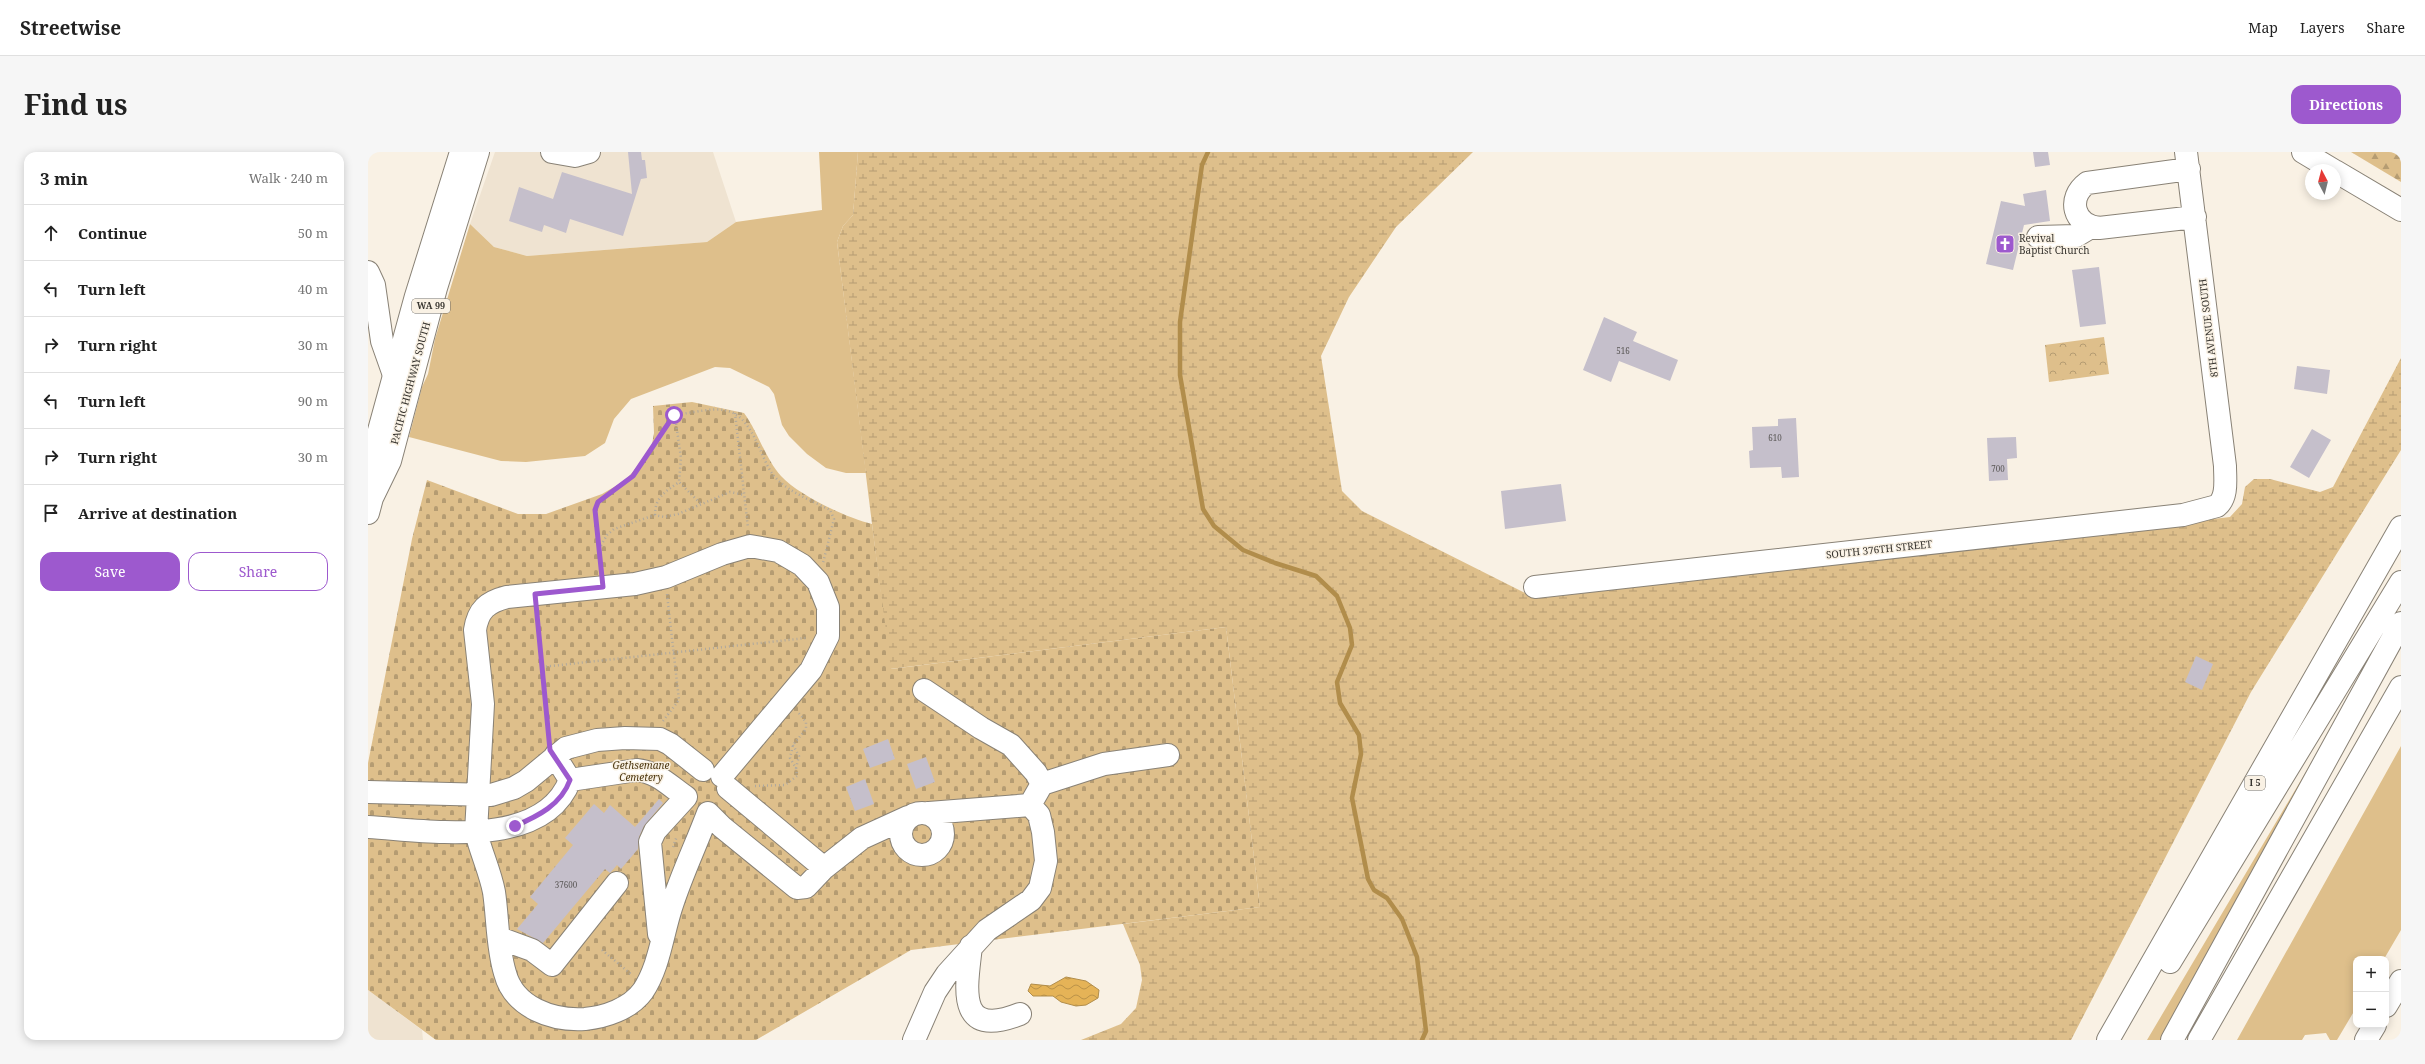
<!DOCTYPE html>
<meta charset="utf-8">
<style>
body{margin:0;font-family:"Noto Serif",serif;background:#f6f6f6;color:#222}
.controls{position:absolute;right:12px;bottom:12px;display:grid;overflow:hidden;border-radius:8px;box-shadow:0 2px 10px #0003}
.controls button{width:36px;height:36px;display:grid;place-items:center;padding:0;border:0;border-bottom:1px solid #e0e0e0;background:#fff;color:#222;font:20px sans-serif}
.compass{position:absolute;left:1937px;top:12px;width:36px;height:36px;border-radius:50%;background:#fff;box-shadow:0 2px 10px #0003;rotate:353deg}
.stop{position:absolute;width:12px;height:12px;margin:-9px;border:3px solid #9d59ce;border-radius:50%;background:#fff}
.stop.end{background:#9d59ce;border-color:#fff;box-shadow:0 1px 4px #0008}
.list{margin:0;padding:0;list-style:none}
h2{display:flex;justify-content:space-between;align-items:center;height:52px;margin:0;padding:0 16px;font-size:17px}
h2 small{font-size:13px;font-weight:400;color:#767676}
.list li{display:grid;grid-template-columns:26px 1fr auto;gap:12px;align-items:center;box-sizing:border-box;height:56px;padding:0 16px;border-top:1px solid #e0e0e0}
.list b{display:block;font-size:15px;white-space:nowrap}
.list em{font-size:13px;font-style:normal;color:#767676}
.actions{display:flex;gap:8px;padding:12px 16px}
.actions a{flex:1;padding:9px 0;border:1px solid #9d59ce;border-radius:12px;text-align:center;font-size:14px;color:#9d59ce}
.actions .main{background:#9d59ce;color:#fff}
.icon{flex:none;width:22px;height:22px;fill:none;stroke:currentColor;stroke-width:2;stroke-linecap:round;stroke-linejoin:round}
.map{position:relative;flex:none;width:2033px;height:888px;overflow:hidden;border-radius:12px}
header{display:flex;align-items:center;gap:24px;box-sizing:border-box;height:56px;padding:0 20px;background:#fff;border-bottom:1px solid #e0e0e0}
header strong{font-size:19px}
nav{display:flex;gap:22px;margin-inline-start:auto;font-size:14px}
.intro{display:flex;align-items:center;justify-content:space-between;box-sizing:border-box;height:96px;padding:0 24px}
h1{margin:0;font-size:28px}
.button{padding:10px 18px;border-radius:12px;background:#9d59ce;color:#fff;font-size:14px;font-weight:700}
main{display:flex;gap:24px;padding:0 24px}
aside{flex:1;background:#fff;border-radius:12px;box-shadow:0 2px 10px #0003}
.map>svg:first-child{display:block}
</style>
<header>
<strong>Streetwise</strong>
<nav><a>Map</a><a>Layers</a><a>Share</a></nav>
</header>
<div class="intro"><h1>Find us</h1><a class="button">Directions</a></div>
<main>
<aside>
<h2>3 min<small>Walk · 240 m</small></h2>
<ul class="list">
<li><svg class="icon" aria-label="ahead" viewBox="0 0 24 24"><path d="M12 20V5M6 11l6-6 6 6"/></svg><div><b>Continue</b></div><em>50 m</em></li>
<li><svg class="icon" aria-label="left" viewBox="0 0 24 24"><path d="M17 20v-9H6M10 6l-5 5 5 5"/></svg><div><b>Turn left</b></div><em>40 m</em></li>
<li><svg class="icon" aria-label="right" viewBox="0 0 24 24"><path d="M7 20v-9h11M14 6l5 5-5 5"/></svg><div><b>Turn right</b></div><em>30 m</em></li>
<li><svg class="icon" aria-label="left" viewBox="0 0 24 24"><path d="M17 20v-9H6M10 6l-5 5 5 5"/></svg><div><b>Turn left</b></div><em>90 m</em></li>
<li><svg class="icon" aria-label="right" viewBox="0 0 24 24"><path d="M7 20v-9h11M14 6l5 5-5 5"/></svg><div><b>Turn right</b></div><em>30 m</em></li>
<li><svg class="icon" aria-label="arrive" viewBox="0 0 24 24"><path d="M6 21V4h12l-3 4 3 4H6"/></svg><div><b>Arrive at destination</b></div></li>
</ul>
<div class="actions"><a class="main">Save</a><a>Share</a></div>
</aside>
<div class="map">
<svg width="2033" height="888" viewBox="0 0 2033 888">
<defs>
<pattern id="forest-firs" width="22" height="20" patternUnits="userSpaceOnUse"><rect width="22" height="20" fill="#debf8b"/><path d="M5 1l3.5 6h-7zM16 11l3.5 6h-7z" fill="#b59c72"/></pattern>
<pattern id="wetland-marsh" width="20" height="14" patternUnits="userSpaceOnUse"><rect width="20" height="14" fill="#debf8b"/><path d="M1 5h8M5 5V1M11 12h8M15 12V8" fill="none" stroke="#b59c72"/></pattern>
<pattern id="cemetery-stones" width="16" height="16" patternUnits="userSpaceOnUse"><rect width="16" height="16" fill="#debf8b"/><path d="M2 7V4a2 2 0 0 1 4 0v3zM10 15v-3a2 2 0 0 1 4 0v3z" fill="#b59c72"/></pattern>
<pattern id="park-crowns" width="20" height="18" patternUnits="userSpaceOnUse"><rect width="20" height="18" fill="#debf8b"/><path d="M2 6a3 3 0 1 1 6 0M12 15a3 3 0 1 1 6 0" fill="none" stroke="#b59c72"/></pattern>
<pattern id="water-waves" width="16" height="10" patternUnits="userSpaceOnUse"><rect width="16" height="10" fill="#e5b357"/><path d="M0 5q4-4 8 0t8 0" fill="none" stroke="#ba9248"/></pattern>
</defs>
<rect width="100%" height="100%" fill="#f9f1e4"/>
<path fill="#efe3d1" d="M127,0H345L368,70L339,90L159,104L126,95L102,72Z
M0,838L54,878L55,888H0Z"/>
<path fill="#debf8b" d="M451,0H490L485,63L475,74L469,90L498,321H478L458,316L439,302L421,284L414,273L406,242L401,235L362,216L347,215L263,247L246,267L237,291L217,304L158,310L133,309L41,285L54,235L60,222L67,187L102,72L126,95L159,104L339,90L368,70L454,58Z
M2033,594V778L2016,807H1988V856L1969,888H1962L1958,881L1937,883L1934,888H1869Z
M1952,596L1793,888H1779Z"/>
<path fill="url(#forest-firs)" d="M1983,0H2033V30Z"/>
<path fill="url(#wetland-marsh)" d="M490,0H1105L1028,75L981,145L953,204L974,339L994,359L1163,444L1174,446L1862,365L1874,352L1877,335L1886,327H1902L1952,340L1965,335L2033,206V298L1883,540L1703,888H713L753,872L768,856L774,828L772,813L755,772L892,755L858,475L522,517L469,90L475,74L485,63Z"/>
<path fill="url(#cemetery-stones)" d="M324,250L376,261C390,280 398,308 413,324C430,343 479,366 504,372L523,517L858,475L892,755L543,798L388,888H68L0,838V611L44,387L59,328L150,362H178L234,342L258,328L283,298L286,281L285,254Z"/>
<path fill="url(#park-crowns)" d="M1736,185L1741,222L1681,230L1677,193Z"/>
<path fill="url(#water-waves)" stroke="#b18d4b" d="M698,825L718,829L731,838L730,846L718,853L708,854L693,850L685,844H665L660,839L663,832L682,834Z"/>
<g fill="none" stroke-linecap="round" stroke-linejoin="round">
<path stroke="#b18d4b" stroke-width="4.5" d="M840,0L834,13L812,170V223L835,357L846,374L875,398L907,411L948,424L969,444L982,476L984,493L969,530L972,551L991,583L993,602L984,646L1000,727L1006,738L1019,746L1034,767L1049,805L1058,879L1054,888"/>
</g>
<path fill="#c5bfcb" d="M260,0H273L274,8H277L279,26L273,27L255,84L202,67L198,81L176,73L174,80L141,69L151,35L185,47L194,20L264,42Z
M1665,0H1680L1682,13L1667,15Z
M1678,38L1682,69L1656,73L1645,118L1618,112L1633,49L1657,54L1655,42Z
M1731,115L1738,172L1712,175L1704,118Z
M1236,165L1269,180L1265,189L1310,208L1302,229L1251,209L1243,230L1215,218Z
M1929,214L1962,218L1959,242L1926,237Z
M1428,266L1431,325L1414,326L1413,315L1382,316L1381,299L1385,298L1384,275L1410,274V267Z
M1944,277L1963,288L1941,326L1922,315Z
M1648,285L1649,306L1639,307L1640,328L1621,329L1619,286Z
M1193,332L1198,369L1137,377L1133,339Z
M1828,504L1845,512L1834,538L1817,530Z
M520,587L527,607L502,616L495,597Z
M558,605L567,630L548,637L539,612Z
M497,627L506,652L487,659L478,635Z
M291,647L295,651L276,674L271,685L270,697L253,717L249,713L242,721L237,717L175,791L149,777L170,752L162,745L205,693L197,686L226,652L236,661L242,653L267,675Z"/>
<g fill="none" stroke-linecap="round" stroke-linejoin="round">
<defs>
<path id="minor" d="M184,0L207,4L221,0
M1935,0L1965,18
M1821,17L1719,31C1699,46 1705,73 1731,76L1827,65
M1967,19L2033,58
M1670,85L1708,84L1723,75
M0,120L6,133L14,189L26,223
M1167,435L1815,363L1849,354C1860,345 1857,327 1857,314L1818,0
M556,538L613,576L643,593L668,621L674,632L662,653
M187,604L202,628L269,618C289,620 302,634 318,645L287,679L282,690L291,782
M354,624L443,518L460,484V455L450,430L434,413L410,399L382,394L354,402L298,425L267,432L139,445C119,450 110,458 107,478L115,552L108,680C113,701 122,719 126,740C130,767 129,795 137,821C146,856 185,869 217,867C237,865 262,857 275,839C291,815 294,784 303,756C313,724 328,693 340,661L354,675L429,736L438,735L456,716
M674,632L736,612L800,603
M360,636L456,716L494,686L540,665
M0,640L123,643L146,636L158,629L198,596L229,588L257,586L292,587L302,592L335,618
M533 682a21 21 0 1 1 42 0a21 21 0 1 1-42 0Z
M0,675C58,678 175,699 202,628
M131,786L164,798L184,813L249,731
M603,794C599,833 586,888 652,862
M2018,854L2033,829
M546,888L567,840L579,822L619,778L663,748L672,736L678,709L675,680L671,663L662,653L561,661
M1998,888L2007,873"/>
<path id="major" d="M4,341V304L48,144L93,0
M0,361L4,346L22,309L68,136L110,0"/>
<path id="highway" d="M1802,810L2033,430
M1740,888L2033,375
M1804,888L2033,471
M1831,888L2033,535"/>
</defs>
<use href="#minor" stroke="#898276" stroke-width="24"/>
<use href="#major" stroke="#898276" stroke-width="24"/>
<use href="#highway" stroke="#898276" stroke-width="24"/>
<path stroke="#aea89e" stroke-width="2.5" stroke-dasharray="1 3" stroke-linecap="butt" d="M367,261L380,376
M307,264L313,306L311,330
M287,363C287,345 297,340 311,330L333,352
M231,397L239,383L246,377L287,363L296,365L310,362L362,340L377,343
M233,417L227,359L230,350L265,324L307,263C350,257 369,246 390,293C395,303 399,316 407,325C420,340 445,349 462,358L466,367L455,411
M169,460L181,587
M174,515L438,486
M295,569L311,548L299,442
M425,593L431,604L428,616
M387,634L417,633L429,624L428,616L422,606L425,593L438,577V570L430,560
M305,695L309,684
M234,798L264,823"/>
<use href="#minor" stroke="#fff" stroke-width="22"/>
<use href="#major" stroke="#fff" stroke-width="22"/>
<use href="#highway" stroke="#fff" stroke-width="22"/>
</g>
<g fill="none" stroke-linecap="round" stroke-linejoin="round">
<path stroke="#9d59ce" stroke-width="5" d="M147,674C170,664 193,653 202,628L182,598L167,442L235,435L227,358L230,350L265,324L306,263"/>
</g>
<defs>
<symbol id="church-square" viewBox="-11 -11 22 22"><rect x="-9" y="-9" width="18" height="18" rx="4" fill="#9d59ce" stroke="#f9f1e4"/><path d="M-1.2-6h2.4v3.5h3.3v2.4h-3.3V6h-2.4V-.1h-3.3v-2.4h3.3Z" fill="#fff"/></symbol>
</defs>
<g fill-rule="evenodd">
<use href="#church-square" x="1626" y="81" width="22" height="22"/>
</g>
<g text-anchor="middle" stroke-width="3" stroke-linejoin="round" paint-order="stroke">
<g font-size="8" fill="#5a5756">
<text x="1255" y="202">516</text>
<text x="1407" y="289">610</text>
<text x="1630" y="320">700</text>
<text x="198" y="736">37600</text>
</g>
<g fill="#f9f1e4" stroke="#716d65" stroke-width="1">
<rect x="44" y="147" width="38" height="14" rx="3"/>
<rect x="1877" y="624" width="20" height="14" rx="3"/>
</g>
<g font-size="9" font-weight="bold" fill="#37342f">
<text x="63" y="157">WA 99</text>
<text x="1887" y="634">I 5</text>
</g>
<g font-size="10" fill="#37342f" stroke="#f9f1e4" text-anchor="start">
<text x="1651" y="90">Revival<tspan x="1651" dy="12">Baptist Church</tspan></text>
</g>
<g font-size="10" fill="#37342f" stroke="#f9f1e4">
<text transform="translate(1840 176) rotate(-97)" y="4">8TH AVENUE SOUTH</text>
<text transform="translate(42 231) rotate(-75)" y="4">PACIFIC HIGHWAY SOUTH</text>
<text transform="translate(1511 397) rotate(-6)" y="4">SOUTH 376TH STREET</text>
</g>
<g font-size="10" font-style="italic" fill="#4b360f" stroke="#f9f1e4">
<text x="273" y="617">Gethsemane<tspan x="273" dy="12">Cemetery</tspan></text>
</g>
</g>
</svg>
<div class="controls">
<button>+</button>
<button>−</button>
</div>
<svg class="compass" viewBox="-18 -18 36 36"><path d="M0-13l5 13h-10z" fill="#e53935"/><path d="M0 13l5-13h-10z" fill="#767676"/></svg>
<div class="stop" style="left:306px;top:263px"></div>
<div class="stop end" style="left:147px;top:674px"></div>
</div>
</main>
